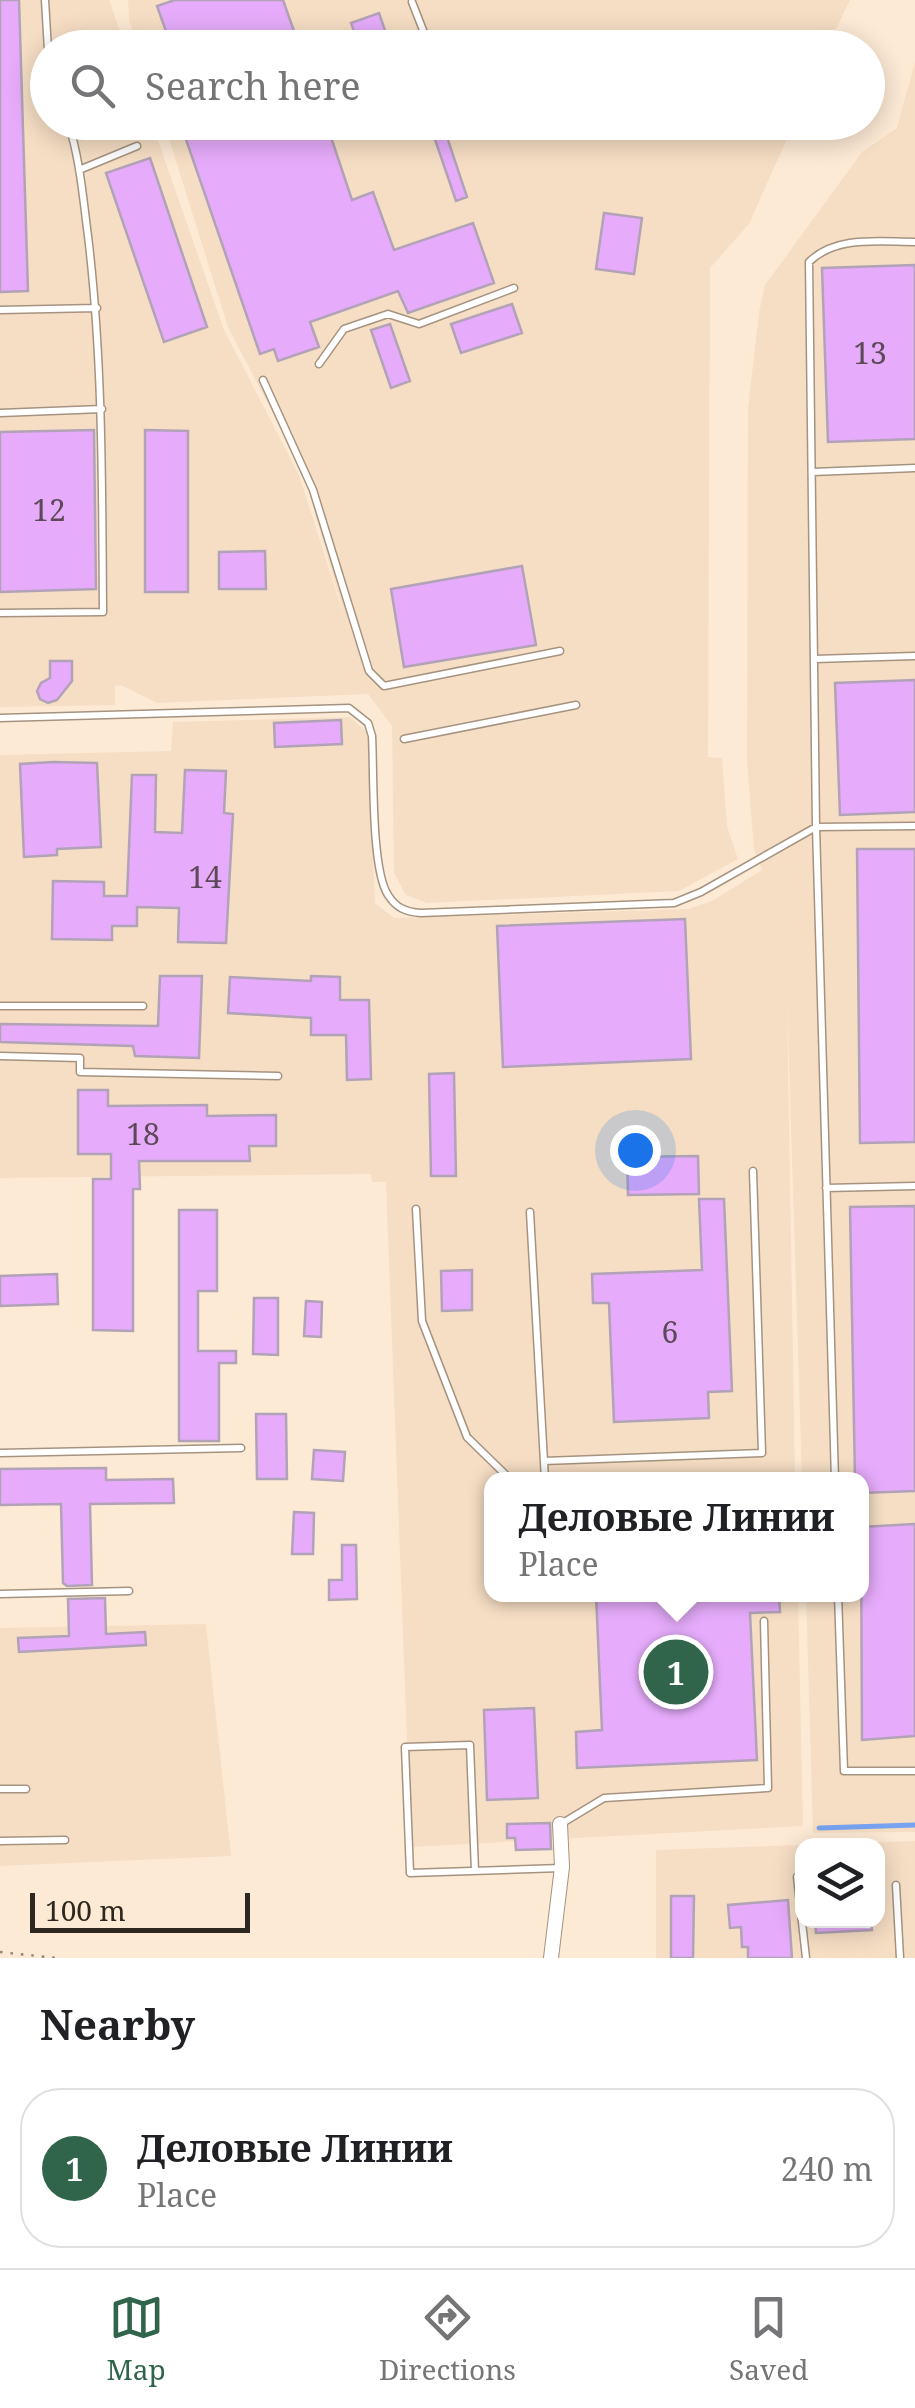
<!DOCTYPE html>
<meta charset="utf-8">
<style>
body{margin:0;font-family:"Noto Serif",serif;background:#f2f2f2;color:#202124}
.controls{position:absolute;right:30px;bottom:30px;display:grid;overflow:hidden;border-radius:20px;box-shadow:0 5px 25px #0003}
.controls button{width:90px;height:90px;display:grid;place-items:center;padding:0;border:0;border-bottom:2px solid #e0e0e0;background:#fff;color:#202124;font:50px sans-serif}
.scale{position:absolute;left:30px;bottom:25px;width:220px;box-sizing:border-box;padding-left:10px;border:5px solid #2e271f;border-top:0;font-size:28px;line-height:35px;white-space:nowrap;color:#2e271f;-webkit-text-stroke:8px #fdead5;paint-order:stroke}
.you{position:absolute;left:635px;top:1150px;width:35px;height:35px;margin:-25px;border:8px solid #fff;border-radius:50%;background:#1a73e8;box-shadow:0 0 0 15px #1a73e833}
.badge{display:grid;place-items:center;width:65px;height:65px;border-radius:50%;background:#30654b;color:#fff;font-size:32px;font-weight:700}
.pin{position:absolute;translate:-50% -50%;border:5px solid #fff;box-shadow:0 2px 10px #0006}
.popup{position:absolute;left:484px;top:1472px;width:385px;height:130px;box-sizing:border-box;display:grid;place-content:center;border-radius:20px;background:#fff;filter:drop-shadow(0 2px 8px #0005);font-size:32px;white-space:nowrap;color:#757577}
.popup b{font-size:38px;color:#202124}
.popup::after{content:'';position:absolute;left:50%;top:100%;margin-left:-20px;border:20px solid transparent;border-top-color:#fff}
.list{margin:0;padding:0;list-style:none}
h2{display:flex;justify-content:space-between;align-items:center;height:130px;margin:0;padding:0 40px;font-size:42px}
h2 small{font-size:32px;font-weight:400;color:#757577}
.list li{display:grid;grid-template-columns:65px 1fr auto;gap:30px;align-items:center;box-sizing:border-box;height:160px;margin:0 20px 20px;padding:0 20px;border:2px solid #e0e0e0;border-radius:40px}
.list b{display:block;font-size:38px;white-space:nowrap}
.list p{margin:0;font-size:32px;white-space:nowrap;color:#757577}
.list em{font-size:32px;font-style:normal;color:#757577}
.icon{flex:none;width:55px;height:55px;fill:none;stroke:currentColor;stroke-width:2;stroke-linecap:round;stroke-linejoin:round}
.map{position:relative;flex:none;width:915px;height:1958px;overflow:hidden}
.search{position:absolute;background:#fff;box-shadow:0 5px 25px #0003;left:30px;right:30px;top:30px;height:110px;display:flex;align-items:center;gap:25px;box-sizing:border-box;padding:0 35px;border-radius:55px;color:#757577;font-size:38px}
.sheet{height:310px;background:#fff}
nav{display:flex;justify-content:space-around;align-items:center;box-sizing:border-box;height:140px;border-top:2px solid #e0e0e0;background:#fff;font-size:28px;color:#757577}
nav a{display:grid;justify-items:center;gap:5px}
nav .on{color:#30654b}
.map>svg:first-child{display:block}
</style>
<div class="map">
<svg width="915" height="1958" viewBox="0 0 915 1958">
<rect width="100%" height="100%" fill="#fdead5"/>
<path fill="#f6dec4" fill-rule="evenodd" d="M0,0H109L126,47L48,48V122L152,123L224,330L299,475L346,622L303,471L228,327L164,123H794L749,224L710,268L708,757L722,758L727,826L738,859L679,891L427,903L406,895L394,873L392,726L368,694L157,703L121,685L115,686V705L0,707Z
M128,0H850L827,48L139,47L129,21Z
M915,62V1832L813,1833L806,1595L861,1594V1480L802,1479L787,1000L795,1479L491,1480V1594L798,1595L803,1826L411,1847L386,1182H372L371,1174L0,1178V755L171,751L173,722L350,717L368,733L375,903L394,918L688,909L712,901L762,870L754,850L747,761L748,409L759,312L765,285L862,152L897,128Z
M206,1624L231,1856L0,1866V1628Z
M915,1841V1958H656V1850ZM802,1846H878V1920H802Z"/>
<g fill="none" stroke-linecap="round" stroke-linejoin="round">
<path stroke="#77a3f0" stroke-width="5" d="M819,1828L915,1825"/>
</g>
<path fill="#e6acfb" stroke="#b2a2b7" stroke-width="2.5" d="M0,0H19L28,291L0,292Z
M175,0H283L300,48H172L157,6Z
M379,13L391,48H360L351,23Z
M180,122H326L352,200L373,192L394,250L473,223L494,283L408,313L398,291L310,322L319,347L278,361L274,349L260,354Z
M429,122H442L467,197L456,201Z
M150,158L207,327L164,342L106,173Z
M604,213L642,218L634,274L596,269Z
M915,265V439L828,442L822,268Z
M512,304L522,333L461,353L451,324Z
M390,324L410,381L391,388L371,330Z
M94,430L96,589L0,592V432Z
M145,430L188,431V592H145Z
M265,551L266,589H219V552Z
M522,566L536,645L404,667L391,589Z
M50,661H72V681L57,700L48,703L40,699L37,691L41,683L50,678Z
M915,680V812L840,815L835,683Z
M341,720L342,744L275,747L274,723Z
M53,762L97,763L101,847L57,849V855L24,857L20,764Z
M185,770L226,771L224,813L233,814L226,943L178,942L179,908L137,907V926H112V940L52,939L53,881L104,882V896H127L132,775H156L155,832L182,833Z
M857,849H915V1142L860,1143Z
M685,919L691,1059L503,1067L497,926Z
M160,976H202L199,1058L135,1056L133,1046L0,1042V1024L158,1026Z
M311,976L340,977V1000H369L371,1079L347,1080L346,1035H311V1018L228,1013L230,977L311,981Z
M454,1073L456,1176H431L429,1074Z
M78,1090H108V1106L207,1105V1116L276,1115V1146H249L250,1161H139L140,1189H133V1331L93,1330V1179H111V1154H78Z
M698,1156L699,1194L628,1195L627,1157Z
M699,1199H724L732,1391L708,1392L709,1418L614,1422L609,1303H593L592,1274L702,1270Z
M915,1206V1491L861,1493V1480H855L850,1207Z
M179,1210H217V1291H198V1351H236V1363H219V1441H179Z
M472,1270V1310L442,1311L441,1271Z
M57,1274L58,1304L0,1306V1276Z
M254,1298H278V1355L253,1354Z
M306,1301L322,1302L321,1337L304,1336Z
M256,1414H286L287,1479H257Z
M314,1450L345,1452L343,1481L312,1479Z
M106,1468V1480L173,1479L174,1503L90,1504L92,1585L67,1586L63,1583L61,1504L0,1505V1469Z
M294,1512L314,1513L313,1554H292Z
M915,1524V1736L862,1740L861,1527Z
M342,1545H356L357,1599L329,1600V1580H342Z
M596,1594H779L780,1612L750,1613L757,1760L577,1768L576,1732L602,1730Z
M105,1598L106,1634L145,1632L146,1645L19,1652L18,1638L69,1636L68,1599Z
M534,1708L538,1798L487,1800L484,1710Z
M550,1823L551,1849L516,1850L515,1838H507V1824Z
M671,1896H694L693,1958H671Z
M788,1900L792,1958H748V1947H742L741,1927L730,1928L728,1905Z
M815,1920H871L872,1930L816,1933Z"/>
<g fill="none" stroke-linecap="round" stroke-linejoin="round">
<defs>
<path id="lane" d="M45,0L48,50
M412,2L430,48
M79,170L137,146
M0,310L97,308
M319,364L344,329L388,314L419,324L514,288
M263,380L313,490L369,671L384,686L560,651
M0,413L102,409
M812,472L915,468
M0,613L103,612C102,486 103,361 88,236C83,198 80,159 68,122
M814,659L915,656
M0,718L349,708L368,723L372,736C374,771 371,869 388,895C396,908 406,912 421,913L674,903L701,892L816,827L915,826
M404,739L576,705
M0,1006H143
M0,1056L80,1058V1072L278,1076
M826,1188L915,1186
M416,1209L422,1321L467,1437L511,1480
M530,1212L545,1480
M0,1453L241,1448
M544,1461L762,1453L753,1171
M835,1480L816,827L809,262C836,235 880,242 915,242
M0,1594L129,1591
M838,1594L844,1771H915
M0,1789H26
M561,1824L604,1798L768,1788L764,1621
M0,1841L65,1840
M475,1871L470,1745L405,1747L410,1873L561,1868
M797,1877L806,1958
M896,1885L900,1958"/>
<path id="street" d="M551,1958L562,1867L560,1824"/>
</defs>
<use href="#lane" stroke="#a59380" stroke-width="9"/>
<use href="#street" stroke="#a59380" stroke-width="16"/>
<path stroke="#908475" stroke-width="2.5" stroke-dasharray="2.5 8" stroke-linecap="butt" d="M0,1952L56,1958"/>
<use href="#lane" stroke="#fff" stroke-width="6"/>
<use href="#street" stroke="#fff" stroke-width="14"/>
</g>
<g text-anchor="middle" stroke-width="8" stroke-linejoin="round" paint-order="stroke">
<g font-size="30" fill="#5c4856">
<text x="870" y="364">13</text>
<text x="49" y="521">12</text>
<text x="205" y="888">14</text>
<text x="143" y="1145">18</text>
<text x="670" y="1343">6</text>
</g>
</g>
</svg>
<div class="controls">
<button><svg class="icon" aria-label="layers" viewBox="0 0 24 24"><path d="M12 4l9 5-9 5-9-5zM3 14l9 5 9-5"/></svg></button>
</div>
<div class="scale">100 m</div>
<div class="you"></div>
<div class="pin badge" style="left:676px;top:1672px">1</div>
<div class="popup"><b>Деловые Линии</b>Place</div>
<div class="search"><svg class="icon" aria-label="search" viewBox="0 0 24 24"><circle cx="10" cy="10" r="6"/><path d="M15 15l6 6"/></svg>Search here</div>
</div>
<section class="sheet">
<h2>Nearby<small></small></h2>
<ul class="list">
<li><span class="badge">1</span><div><b>Деловые Линии</b><p>Place</p></div><em>240 m</em></li>
</ul>
</section>
<nav>
<a class="on"><svg class="icon" aria-label="map" viewBox="0 0 24 24"><path d="M3 6l6-2 6 2 6-2v14l-6 2-6-2-6 2zM9 4v14M15 6v14"/></svg>Map</a>
<a><svg class="icon" aria-label="directions" viewBox="0 0 24 24"><path d="M12 3l9 9-9 9-9-9zM9 14v-3h6M13 9l2 2-2 2"/></svg>Directions</a>
<a><svg class="icon" aria-label="saved" viewBox="0 0 24 24"><path d="M7 4h10v16l-5-4-5 4z"/></svg>Saved</a>
</nav>
